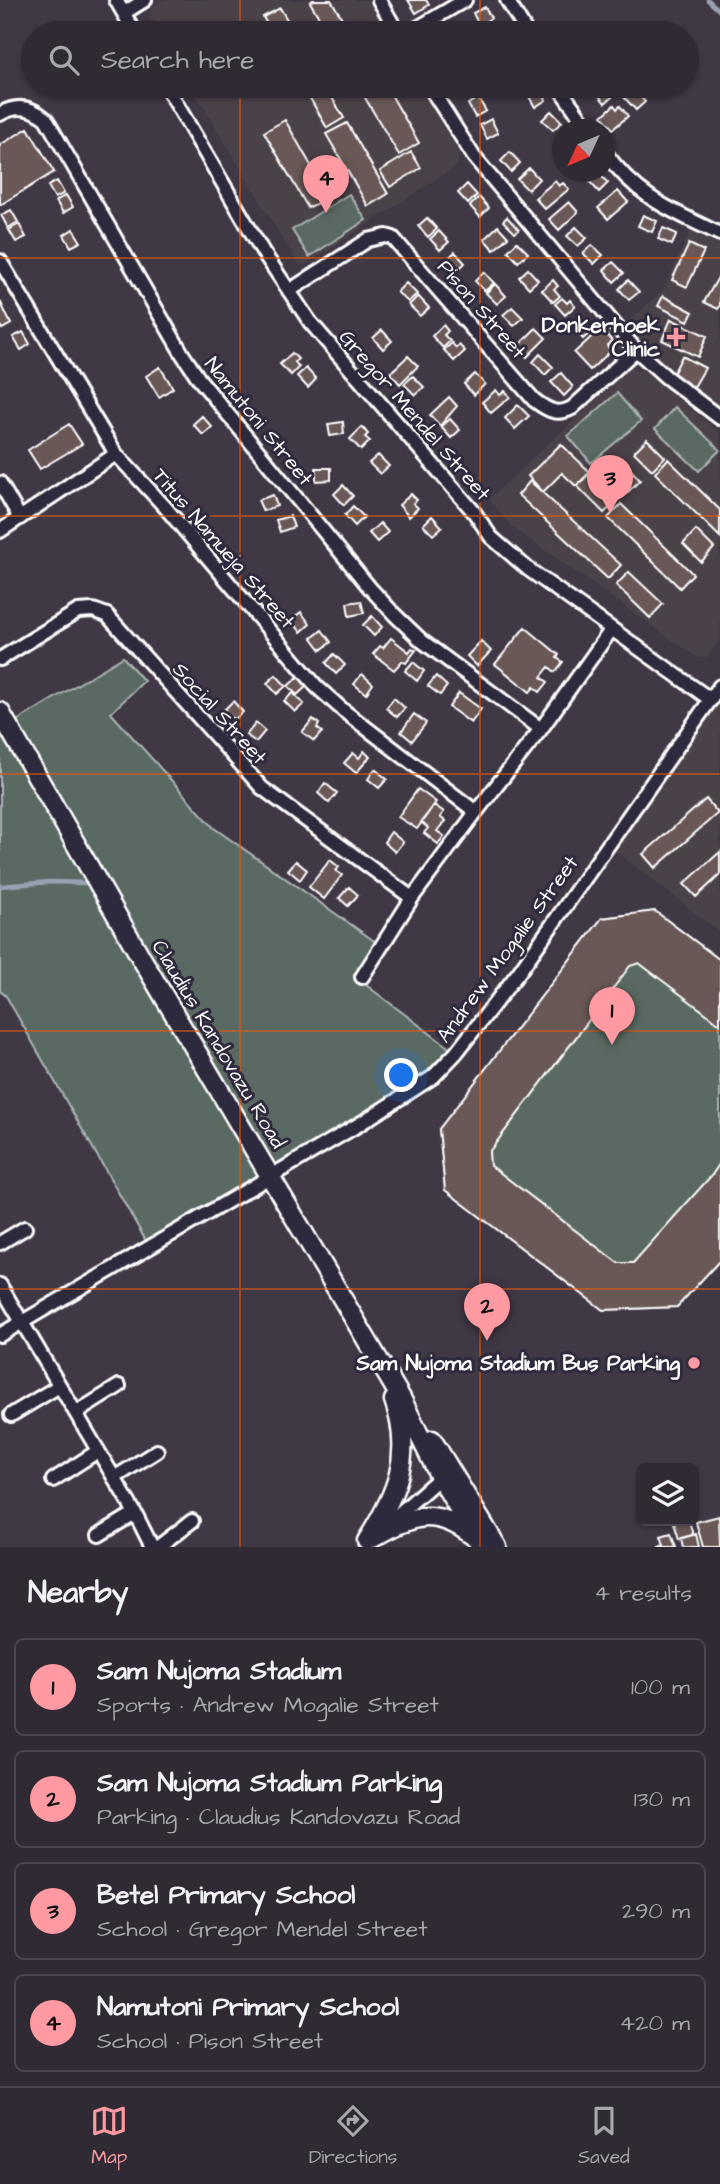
<!DOCTYPE html>
<meta charset="utf-8">
<style>
body{margin:0;font-family:"Architects Daughter",sans-serif;background:#38323c;color:#f1f3f6}
.controls{position:absolute;right:21px;bottom:21px;display:grid;overflow:hidden;border-radius:10px;box-shadow:0 2px 5px #0004}
.controls button{width:63px;height:63px;display:grid;place-items:center;padding:0;border:0;border-bottom:2px solid #4b464f;background:#302a34;color:#f1f3f6;font:35px sans-serif}
.compass{position:absolute;left:552px;top:119px;width:63px;height:63px;border-radius:50%;background:#302a34;box-shadow:0 2px 5px #0004;rotate:226deg}
.you{position:absolute;left:402px;top:1076px;width:24px;height:24px;margin:-18px;border:5px solid #fff;border-radius:50%;background:#1a73e8;box-shadow:0 0 0 10px #1a73e833}
.badge{display:grid;place-items:center;width:46px;height:46px;border-radius:50%;background:#ff9aa2;color:#111;font-size:23px;font-weight:700}
.pin{position:absolute;translate:-50% -58px;filter:drop-shadow(0 2px 4px #0008)}
.pin::after{content:'';position:absolute;top:37px;width:24px;height:21px;background:inherit;clip-path:polygon(0 0,100% 0,50% 100%)}
.list{margin:0;padding:0;list-style:none}
h2{display:flex;justify-content:space-between;align-items:center;height:91px;margin:0;padding:0 28px;font-size:30px}
h2 small{font-size:23px;font-weight:400;color:#a8a7ac}
.list li{display:grid;grid-template-columns:46px 1fr auto;gap:21px;align-items:center;box-sizing:border-box;height:98px;margin:0 14px 14px;padding:0 14px;border:2px solid #4b464f;border-radius:10px}
.list b{display:block;font-size:26px;white-space:nowrap}
.list p{margin:0;font-size:23px;white-space:nowrap;color:#a8a7ac}
.list em{font-size:23px;font-style:normal;color:#a8a7ac}
.icon{flex:none;width:38px;height:38px;fill:none;stroke:currentColor;stroke-width:2;stroke-linecap:round;stroke-linejoin:round}
.map{position:relative;flex:none;width:720px;height:1547px;overflow:hidden}
.search{position:absolute;background:#302a34;box-shadow:0 2px 5px #0004;left:21px;right:21px;top:21px;height:77px;display:flex;align-items:center;gap:18px;box-sizing:border-box;padding:0 24px;border-radius:38px;color:#a8a7ac;font-size:26px}
.sheet{height:539px;background:#302a34}
nav{display:flex;justify-content:space-around;align-items:center;box-sizing:border-box;height:98px;border-top:2px solid #4b464f;background:#302a34;font-size:19px;color:#a8a7ac}
nav a{display:grid;justify-items:center;gap:4px}
nav .on{color:#ff9aa2}
.map>svg:first-child{display:block}
</style>
<div class="map">
<svg width="720" height="1547" viewBox="0 0 720 1547">
<rect width="100%" height="100%" fill="#403845"/>
<filter id="ink" filterUnits="userSpaceOnUse"><feTurbulence type="fractalNoise" baseFrequency=".0143" numOctaves="2"/><feDisplacementMap in="SourceGraphic" scale="14" xChannelSelector="R" yChannelSelector="G"/><feConvolveMatrix kernelMatrix="1 2 1 2 8 2 1 2 1" color-interpolation-filters="sRGB"/></filter>
<g filter="url(#ink)">
<path fill="#4c424a" d="M163,0H368L387,33H160L150,16L152,7Z
M191,86H418L459,154L458,165L305,265L296,261Z
M691,230L720,245V409L697,391L670,377L649,357L623,327L663,290Z
M630,369L643,371L720,433V640L707,657L698,658L512,527L489,499Z
M720,695V932L610,847Z"/>
<path fill="#5a6b64" stroke="#acb5b2" stroke-width="2" d="M349,194L366,220L309,257L292,230Z
M617,393L641,421L591,463L568,436Z
M675,407L720,450L699,471L655,429Z
M123,657L144,681L111,713L214,828L380,945L358,979L456,1053L433,1077L150,1248L6,996L0,991V731Z
M655,911L720,960V1260L677,1307L603,1310L445,1190L439,1129L602,918Z"/>
<g fill="none" stroke-linecap="round" stroke-linejoin="round">
<path stroke="#97a2b1" stroke-width="4.5" d="M708,0L720,11
M0,886L50,882L87,883"/>
</g>
<path fill="#695857" stroke="#fff" stroke-width="2" d="M313,0H331L351,33H328L310,2Z
M408,0H426L429,5L416,13Z
M485,7L491,18L479,25L473,13Z
M280,8L295,33H272L263,17Z
M453,27L456,33H441Z
M500,27L504,33H489Z
M303,86H325L344,118L327,128Z
M358,86H386L419,143L399,155Z
M465,86H478L479,87L469,93Z
M541,87L546,100L535,107L528,95Z
M600,87L604,91L606,89L612,97L605,103L595,91Z
M627,89L631,94L635,90L645,102L636,110L621,94Z
M478,98L486,111L475,117L468,104Z
M614,105L617,109L620,106L628,116L613,129L602,116Z
M551,111L562,122L553,130L542,120Z
M491,119L498,133L487,139L480,125Z
M285,120L329,197L308,208L264,132Z
M347,123L388,194L368,206L326,134Z
M28,128L54,172L0,205V145Z
M411,152L421,168L390,187L380,171Z
M510,152L520,163L511,172L501,161Z
M529,168L539,179L528,190L517,179Z
M597,172L608,183L599,192L588,180Z
M57,181L64,193L55,198L48,186Z
M555,181L559,186L563,183L569,189L545,209L535,198Z
M467,184L477,195L468,204L458,193Z
M618,191L628,202L608,219L598,208Z
M66,195L73,207L63,213L56,201Z
M479,197L489,208L480,217L470,206Z
M569,202L578,212L559,230L549,219Z
M11,210L18,222L8,228L1,215Z
M643,215L657,221L652,232L638,226Z
M507,217L519,230L515,233L503,221Z
M427,218L437,229L428,237L418,226Z
M19,224L26,237L16,242L9,230Z
M498,226L508,237L494,250L484,239Z
M576,227L587,238L578,246L567,236Z
M663,228L677,234L672,245L658,239Z
M73,229L81,242L71,247L64,235Z
M439,231L449,242L440,250L430,239Z
M517,242L528,253L518,262L508,251Z
M689,244L704,251L687,287L672,280Z
M592,245L603,255L594,264L583,253Z
M455,252L465,263L456,272L445,261Z
M613,262L624,273L614,282L604,270Z
M528,269L538,280L529,288L519,277Z
M484,272L494,283L485,291L475,281Z
M720,274V306L718,309L704,302Z
M553,280L558,286L554,289L560,296L553,302L542,290Z
M628,280L639,292L629,300L619,289Z
M406,283L417,294L408,302L397,292Z
M495,284L506,296L497,304L486,293Z
M418,296L429,308L420,316L409,305Z
M663,296L693,312L688,321L658,306Z
M562,298L567,303L570,300L575,306L565,315L555,304Z
M0,301L11,324L2,329L0,325Z
M512,307L523,318L514,326L503,315Z
M671,319L707,336L698,357L662,340Z
M582,320L592,331L583,339L573,328Z
M443,325L448,331L444,335L450,341L443,348L432,336Z
M536,328L546,338L527,357L517,347Z
M601,328L612,341L607,346L611,351L590,370L574,353Z
M382,330L392,341L383,349L373,338Z
M23,332L30,344L21,350L13,337Z
M452,343L456,348L459,345L465,351L454,361L444,350Z
M292,353L298,359L295,362L299,367L291,375L280,364Z
M540,354L553,367L545,375L533,362Z
M408,356L418,366L400,384L390,373Z
M682,356L705,368L694,387L672,376Z
M160,367L173,388L159,397L146,376Z
M306,368L316,379L308,388L297,376Z
M561,373L573,387L564,396L551,382Z
M475,374L485,384L474,395L464,384Z
M413,376L424,387L415,395L404,384Z
M496,390L500,395L505,391L510,397L491,413L482,402Z
M449,397L457,406L440,426L430,415Z
M518,405L529,416L515,429L505,418Z
M202,416L212,427L203,435L193,424Z
M450,419L460,430L451,438L441,427Z
M343,422L344,434L330,436L328,424Z
M69,424L82,444L40,469L28,450Z
M362,427L368,434L365,437L370,441L361,450L350,439Z
M647,439L665,457L652,470L634,452Z
M561,444L590,472L576,486L562,473L543,492L528,476Z
M378,455L389,466L380,474L369,463Z
M668,459L720,510V537L655,473Z
M316,468H331V480L316,481Z
M629,468L640,480L627,493L616,481Z
M590,473L618,500L604,513L577,486Z
M530,481L621,565L608,579L518,495Z
M343,485L353,496L344,505L334,494Z
M411,494L417,500L413,503L418,508L409,517L399,505Z
M273,495L277,506L263,511L258,500Z
M621,504L693,574L680,588L608,518Z
M353,506L364,517L355,526L345,515Z
M290,516L294,527L280,532L276,520Z
M432,516L442,527L433,535L423,525Z
M380,523L388,532L377,542L369,533Z
M696,530L714,548L701,562L683,544Z
M629,572L663,604L650,618L616,585Z
M361,601L364,613L349,616L347,603Z
M301,612L310,624L301,632L291,620Z
M372,616L382,627L374,636L363,625Z
M525,627L559,655L557,658L563,662L555,672L549,667L541,677L548,682L540,692L534,687L530,692L495,664Z
M322,630L331,642L321,650L312,638Z
M391,638L409,652L412,648L416,650L406,663L402,661L394,670L373,654L380,646L383,648Z
M481,641L491,651L477,666L467,656Z
M334,654L345,665L336,674L326,663Z
M413,662L424,671L417,681L405,671Z
M362,674L373,684L366,694L354,684Z
M276,675L286,686L277,694L267,683Z
M299,676L308,685L297,695L288,686Z
M436,676L447,686L440,695L428,686Z
M293,693L304,704L295,712L284,701Z
M459,693L481,709L471,723L449,707Z
M394,698L405,708L397,717L386,708Z
M233,701L243,712L234,720L224,710Z
M414,714L426,723L412,741L401,732Z
M313,719L319,724L317,728L322,732L314,741L302,732Z
M256,723L265,731L256,742L246,735Z
M364,751L370,757L356,773L344,763L353,753L359,758Z
M375,769L387,779L379,788L368,779Z
M325,783L337,793L329,803L318,793Z
M418,789L436,802L417,829L398,817Z
M706,799L718,813L655,868L643,854Z
M434,805L444,812L440,817L445,821L437,831L444,836L438,844L424,833L428,828L421,822Z
M391,832L403,842L395,852L384,842Z
M720,852V875L696,897L684,884Z
M330,860L339,867L336,871L342,875L324,899L309,887Z
M296,861L307,870L300,880L288,870Z
M349,887L358,895L348,906L339,898Z
M655,911L720,960V1024L639,963L630,966L489,1152L490,1165L618,1263H633L712,1175L720,1163V1260L677,1307L603,1310L445,1190L439,1129L602,918Z
M719,1516L720,1547H703L696,1522Z
M682,1521H689L693,1535L679,1539L674,1523Z
M671,1533L676,1547H658L664,1545L661,1536Z
M696,1534L699,1547H683L681,1538Z"/>
<g fill="none" stroke-linecap="round" stroke-linejoin="round">
<defs>
<path id="street" d="M116,0L135,33
M379,0L398,33
M507,0L527,33
M124,13L145,0
M409,33L465,0
M166,86L263,252L310,322L474,512L491,537L528,569L711,700
M429,86L474,157L636,350L666,377L720,418
M558,86L589,130
M0,114C17,104 32,107 46,119L183,355L199,379L370,588L395,615L422,641L541,729
M604,151C638,198 670,210 720,234
M0,261L116,454L165,507L317,687L344,711L476,812
M289,291L368,240L386,236L393,238L534,400C547,410 557,416 572,408L636,350
M0,483L20,518
M0,531L116,454
M0,659L78,611L93,610L107,615L262,788L412,898
M362,977L412,898L476,812L541,729L611,630
M0,1243L25,1228
M0,1285L135,1513L152,1547
M0,1335L358,1125L433,1077L456,1053L519,972L720,686
M76,1413L119,1386
M11,1415L59,1386
M114,1478L157,1451
M53,1480L98,1451
M385,1526L445,1473
M99,1535L135,1513
M158,1547L192,1521"/>
<path id="secondary" d="M0,712L143,961L401,1398L440,1477L482,1547
M432,1440L497,1547
M371,1539C410,1517 432,1505 472,1535
M367,1541C396,1495 414,1456 394,1400"/>
</defs>
<use href="#street" stroke="#fff" stroke-width="18"/>
<use href="#secondary" stroke="#fff" stroke-width="23"/>
<use href="#street" stroke="#2f2a3d" stroke-width="12"/>
<use href="#secondary" stroke="#2f2a3d" stroke-width="18"/>
</g>
</g>
<path fill="none" stroke="#e8590c" stroke-width="2" stroke-opacity="0.55" d="M240,0V33M480,0V33M240,86V1547M480,86V1547M0,258H720M0,516H720M0,774H720M0,1031H720M0,1289H720"/>
<g fill="#ff9aa2" stroke="#2f2a3d" stroke-width="2.5">
<path d="M672.5 326.5h7v7h7v7h-7v7h-7v-7h-7v-7h7z"/>
<circle cx="694" cy="1363" r="7"/>
</g>
<g text-anchor="middle" stroke-width="6" stroke-linejoin="round" paint-order="stroke">
<g font-size="21" fill="#fff" stroke="#2f2a3d">
<text transform="translate(482 309) rotate(49)" y="7">Pison Street</text>
<text transform="translate(415 415) rotate(49)" y="7">Gregor Mendel Street</text>
<text transform="translate(259 421) rotate(51)" y="7">Namutoni Street</text>
<text transform="translate(224 548) rotate(49)" y="7">Titus Namueja Street</text>
<text transform="translate(220 713) rotate(48)" y="7">Social Street</text>
<text transform="translate(507 949) rotate(-54)" y="7">Andrew Mogalie Street</text>
<text transform="translate(219 1044) rotate(59)" y="7">Claudius Kandovazu Road</text>
</g>
<g font-size="21" font-weight="bold" fill="#fff" stroke="#2f2a3d" text-anchor="end">
<text x="660" y="332">Donkerhoek<tspan x="660" dy="24">Clinic</tspan></text>
<text x="680" y="1370">Sam Nujoma Stadium Bus Parking</text>
</g>
</g>
</svg>
<div class="controls">
<button><svg class="icon" aria-label="layers" viewBox="0 0 24 24"><path d="M12 4l9 5-9 5-9-5zM3 14l9 5 9-5"/></svg></button>
</div>
<svg class="compass" viewBox="-18 -18 36 36"><path d="M0-13l5 13h-10z" fill="#e53935"/><path d="M0 13l5-13h-10z" fill="#a8a7ac"/></svg>
<div class="you"></div>
<div class="pin badge" style="left:612px;top:1045px">1</div>
<div class="pin badge" style="left:487px;top:1341px">2</div>
<div class="pin badge" style="left:610px;top:513px">3</div>
<div class="pin badge" style="left:326px;top:213px">4</div>
<div class="search"><svg class="icon" aria-label="search" viewBox="0 0 24 24"><circle cx="10" cy="10" r="6"/><path d="M15 15l6 6"/></svg>Search here</div>
</div>
<section class="sheet">
<h2>Nearby<small>4 results</small></h2>
<ul class="list">
<li><span class="badge">1</span><div><b>Sam Nujoma Stadium</b><p>Sports · Andrew Mogalie Street</p></div><em>100 m</em></li>
<li><span class="badge">2</span><div><b>Sam Nujoma Stadium Parking</b><p>Parking · Claudius Kandovazu Road</p></div><em>130 m</em></li>
<li><span class="badge">3</span><div><b>Betel Primary School</b><p>School · Gregor Mendel Street</p></div><em>290 m</em></li>
<li><span class="badge">4</span><div><b>Namutoni Primary School</b><p>School · Pison Street</p></div><em>420 m</em></li>
</ul>
</section>
<nav>
<a class="on"><svg class="icon" aria-label="map" viewBox="0 0 24 24"><path d="M3 6l6-2 6 2 6-2v14l-6 2-6-2-6 2zM9 4v14M15 6v14"/></svg>Map</a>
<a><svg class="icon" aria-label="directions" viewBox="0 0 24 24"><path d="M12 3l9 9-9 9-9-9zM9 14v-3h6M13 9l2 2-2 2"/></svg>Directions</a>
<a><svg class="icon" aria-label="saved" viewBox="0 0 24 24"><path d="M7 4h10v16l-5-4-5 4z"/></svg>Saved</a>
</nav>
